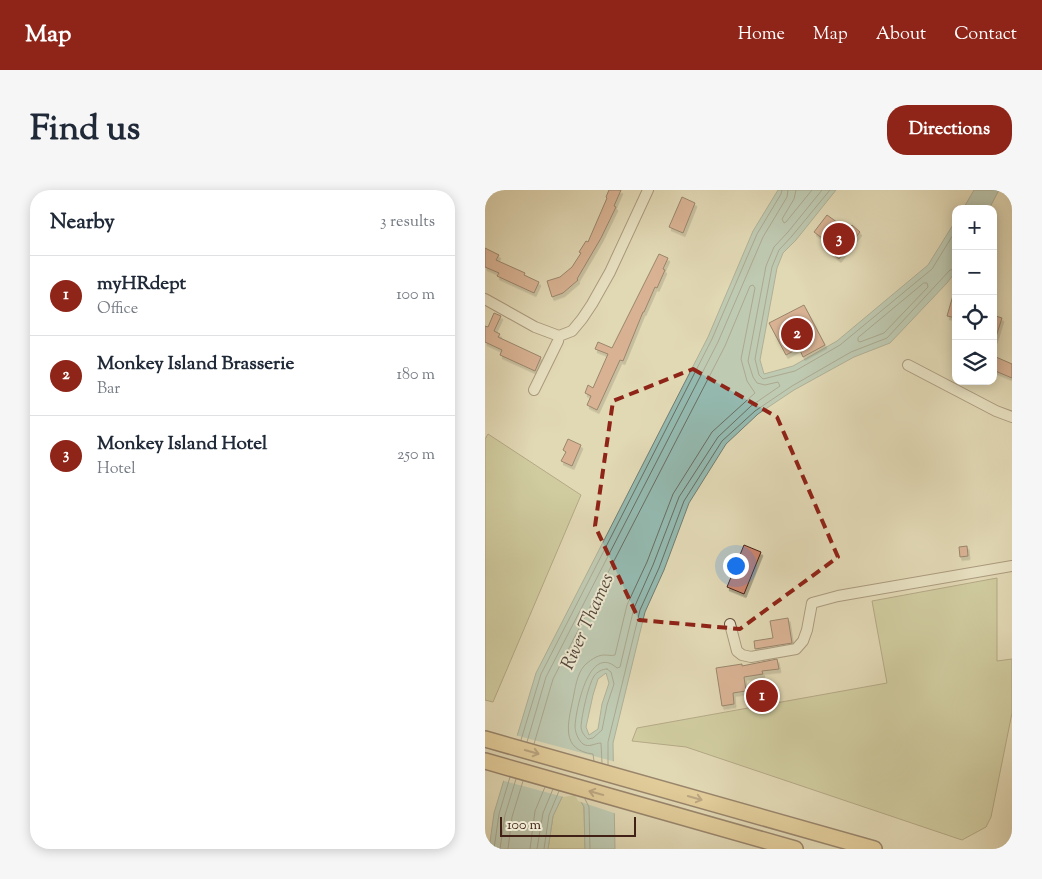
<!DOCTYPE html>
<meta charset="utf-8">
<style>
body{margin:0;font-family:"Sorts Mill Goudy",serif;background:#f6f6f7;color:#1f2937}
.controls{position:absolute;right:15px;top:15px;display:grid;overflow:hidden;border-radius:10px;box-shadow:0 2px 12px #0003}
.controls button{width:45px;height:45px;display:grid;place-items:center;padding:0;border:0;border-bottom:1px solid #e0e1e3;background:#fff;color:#1f2937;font:25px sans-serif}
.scale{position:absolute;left:15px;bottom:12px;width:136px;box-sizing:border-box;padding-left:5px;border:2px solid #412115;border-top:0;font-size:14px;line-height:18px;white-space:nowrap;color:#412115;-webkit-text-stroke:4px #ece6ce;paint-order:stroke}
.you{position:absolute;left:250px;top:375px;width:18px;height:18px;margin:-12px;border:4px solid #fff;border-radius:50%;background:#1a73e8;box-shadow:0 0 0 8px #1a73e833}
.badge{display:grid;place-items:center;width:32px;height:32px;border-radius:50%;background:#8f2418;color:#fff;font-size:16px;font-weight:700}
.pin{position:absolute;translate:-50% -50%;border:2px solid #fff;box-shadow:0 1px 5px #0006}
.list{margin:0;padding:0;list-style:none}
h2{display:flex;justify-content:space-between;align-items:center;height:65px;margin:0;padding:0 20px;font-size:21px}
h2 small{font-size:16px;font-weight:400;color:#747a83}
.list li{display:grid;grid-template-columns:32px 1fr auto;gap:15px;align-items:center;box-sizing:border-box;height:80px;padding:0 20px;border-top:1px solid #e0e1e3}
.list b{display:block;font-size:19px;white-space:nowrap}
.list p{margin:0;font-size:16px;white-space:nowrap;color:#747a83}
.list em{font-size:16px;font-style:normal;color:#747a83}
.icon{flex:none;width:28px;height:28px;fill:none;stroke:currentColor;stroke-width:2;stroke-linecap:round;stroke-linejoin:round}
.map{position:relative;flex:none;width:527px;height:659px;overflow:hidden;border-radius:20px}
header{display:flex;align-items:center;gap:30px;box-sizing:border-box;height:70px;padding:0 25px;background:#8f2418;color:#fff}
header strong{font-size:24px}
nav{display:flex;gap:28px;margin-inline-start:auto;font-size:18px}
.intro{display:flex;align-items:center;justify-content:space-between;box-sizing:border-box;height:120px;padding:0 30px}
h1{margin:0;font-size:35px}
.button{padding:12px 22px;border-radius:20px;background:#8f2418;color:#fff;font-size:18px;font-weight:700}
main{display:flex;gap:30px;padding:0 30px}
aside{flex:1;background:#fff;border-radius:20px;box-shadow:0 2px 12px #0003}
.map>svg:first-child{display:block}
</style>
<header>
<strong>Map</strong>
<nav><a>Home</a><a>Map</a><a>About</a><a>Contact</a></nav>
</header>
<div class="intro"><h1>Find us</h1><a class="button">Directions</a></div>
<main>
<aside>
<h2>Nearby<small>3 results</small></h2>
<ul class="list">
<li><span class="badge">1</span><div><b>myHRdept</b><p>Office</p></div><em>100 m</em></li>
<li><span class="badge">2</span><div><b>Monkey Island Brasserie</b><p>Bar</p></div><em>180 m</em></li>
<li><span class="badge">3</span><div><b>Monkey Island Hotel</b><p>Hotel</p></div><em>250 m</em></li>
</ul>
</aside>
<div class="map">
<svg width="527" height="659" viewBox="0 0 527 659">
<defs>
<filter id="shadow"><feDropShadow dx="2" dy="3.5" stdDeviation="0" flood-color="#0004"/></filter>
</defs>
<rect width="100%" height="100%" fill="#e1d8b4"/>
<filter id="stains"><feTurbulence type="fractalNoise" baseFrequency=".004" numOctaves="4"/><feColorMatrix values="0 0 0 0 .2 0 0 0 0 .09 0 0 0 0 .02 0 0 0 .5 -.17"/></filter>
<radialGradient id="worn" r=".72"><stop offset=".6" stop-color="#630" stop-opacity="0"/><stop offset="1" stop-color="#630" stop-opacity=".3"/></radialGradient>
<path fill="#babc87" stroke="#7e6e4e" d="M3,244L96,305L8,512L0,510V249Z
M512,388V471L527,469V523L506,627L501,637L477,650L201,557L147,551L152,538L402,493L387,411Z
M91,602L99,617L100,659H63L68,626L78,605Z"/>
<path fill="#94b9af" stroke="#737c71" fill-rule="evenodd" d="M293,0H351L311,50L298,63L292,78L275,170L279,184L308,176L352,151L443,75L471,30V81L462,93L405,153L369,167L309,200L273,224L241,254L204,313L179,380L160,422L128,553L130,659H100L99,617L91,602L78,605L68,626L63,659H4L9,623L51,483L223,147L268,41ZM121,483L124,493L117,514L113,539L104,545L101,537L108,505L113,489Z
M489,0H514L504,19H478Z"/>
<path fill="#e1d8b4" d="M30,545L131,572L132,624L93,611L90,605L79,607L16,590Z"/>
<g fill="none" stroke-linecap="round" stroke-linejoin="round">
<path stroke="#6a6d62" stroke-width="1" d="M311,0L309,9L297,29L299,33L301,32L327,0
M345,0L307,46L294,60L287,77L270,169L274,185L278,189L310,181L355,155L447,79L471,40
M439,93H442L443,97L399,143L375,152L373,151V148Z
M122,479L126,482L129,494L122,515L117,540L108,548L103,549C99,546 96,541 96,536C97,524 103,496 109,486C112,482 117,479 122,479Z
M36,550L56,484L227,149L272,44L296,4L297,0
M42,552L61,487L233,152L278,47L302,7L303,0
M49,554L68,489L240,156L265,96L268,95L270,98L256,169L262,191L270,203L227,242L188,304L162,372L142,415L130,465C126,466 124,465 119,465C112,465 104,471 99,476C92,484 90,499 88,509C83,533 75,560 108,564L109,571
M117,573L116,553C110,553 104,558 98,554C93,550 90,542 90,536C91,519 104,453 132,478L135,477L149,418L168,375L194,307L233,247L266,216L295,196L293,192L280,195L272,193L268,187L263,171L281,76L289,57L303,42L337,0
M123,575V552L155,420L174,378L199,311L237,251L270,221L307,196L366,162L402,148L465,80L471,79
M100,609L104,617L105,659
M9,659L14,624L25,587
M15,659L20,625L31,589
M23,659L27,627L38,591
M45,659L50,621L60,597
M52,659L58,623L68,599
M59,659L64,625L74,601"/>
</g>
<path fill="#cd846c" stroke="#412115" filter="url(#shadow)" d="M124,0H136L129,16L131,17L116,48L92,89L93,90L78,103L67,107L62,91L75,87L87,77L96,63L94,62L101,51L103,52L122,8L121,7Z
M197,7L210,13L198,43L184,37Z
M342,25L363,40L367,35L375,42L354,69L345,62L349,57L329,42Z
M0,58L14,65L11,70L40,83L39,85L54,92L49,103L12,86L14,83L0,77Z
M174,64L183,68L178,79L180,80L172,98L170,97L159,122H158L138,171L135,170L112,220L102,215L106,206L100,203L103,195L108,198L123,164L110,159L113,152L127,158Z
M469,102L471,103V128L462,126Z
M319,115L340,155L318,167L314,158L301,165L284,133Z
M9,123L16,126L9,141L15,144L13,147L56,167L50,181L15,165L17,160L0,152V136L3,137Z
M508,125L517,128L510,150L508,149Z
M511,167L527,174V188L508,180V174Z
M83,249L96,255L87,276L76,271L81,262L78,260Z
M259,355L276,362L259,404L242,397Z
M482,356L483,366L475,367L474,357Z
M303,428L307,453L270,459L269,451L288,448L285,431Z
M292,469L294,479L277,481L278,484L259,487L261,501L248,503L249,514L237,516L231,478L257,474V476Z"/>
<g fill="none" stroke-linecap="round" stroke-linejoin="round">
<defs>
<path id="minor" d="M0,109L50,137L74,146L87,141L97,129L107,114L125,82L163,0
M423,175L511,221L527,227
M49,200L73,151L74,146
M245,434L252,461L257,465L266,467L311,459L318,451L322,440L327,413L353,406L527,376"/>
<path id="highway" d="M0,549L389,659
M0,571L310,659"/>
</defs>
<use href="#minor" stroke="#694f3d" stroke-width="12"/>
<use href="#highway" stroke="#412115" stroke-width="18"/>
<use href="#minor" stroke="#ece6ce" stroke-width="10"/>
<use href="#highway" stroke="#e0bc7a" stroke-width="15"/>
</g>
<defs><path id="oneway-shaft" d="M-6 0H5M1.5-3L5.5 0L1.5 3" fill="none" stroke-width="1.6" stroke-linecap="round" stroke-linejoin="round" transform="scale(1.25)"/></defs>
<g stroke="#896742">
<use href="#oneway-shaft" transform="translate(47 562) rotate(16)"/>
<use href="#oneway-shaft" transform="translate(111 603) rotate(-164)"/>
<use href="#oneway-shaft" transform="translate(210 608) rotate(16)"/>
</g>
<path d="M0 0H527V659H0ZM208,179L292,227L353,367L255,439L154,430L110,336L128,211Z" fill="#e1d8b4" fill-opacity=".55" fill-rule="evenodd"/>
<path fill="none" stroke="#8f2418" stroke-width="4" stroke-dasharray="10 6" stroke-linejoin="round" d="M208,179L292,227L353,367L255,439L154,430L110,336L128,211Z"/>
<g text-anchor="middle" stroke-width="4" stroke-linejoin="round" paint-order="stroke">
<g font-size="19" font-style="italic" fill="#56473c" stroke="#ece6ce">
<text transform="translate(101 431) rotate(-66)" y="7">River Thames</text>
</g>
</g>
<rect width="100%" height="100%" filter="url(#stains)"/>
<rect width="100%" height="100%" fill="url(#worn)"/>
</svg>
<div class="controls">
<button>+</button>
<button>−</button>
<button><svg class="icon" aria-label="locate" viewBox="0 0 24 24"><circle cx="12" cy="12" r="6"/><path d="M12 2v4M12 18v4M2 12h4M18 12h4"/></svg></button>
<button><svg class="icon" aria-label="layers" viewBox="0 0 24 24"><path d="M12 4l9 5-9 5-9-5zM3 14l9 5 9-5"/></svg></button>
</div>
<div class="scale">100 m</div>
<div class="you"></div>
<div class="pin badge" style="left:277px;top:506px">1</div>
<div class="pin badge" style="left:312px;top:144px">2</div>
<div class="pin badge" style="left:354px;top:49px">3</div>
</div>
</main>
